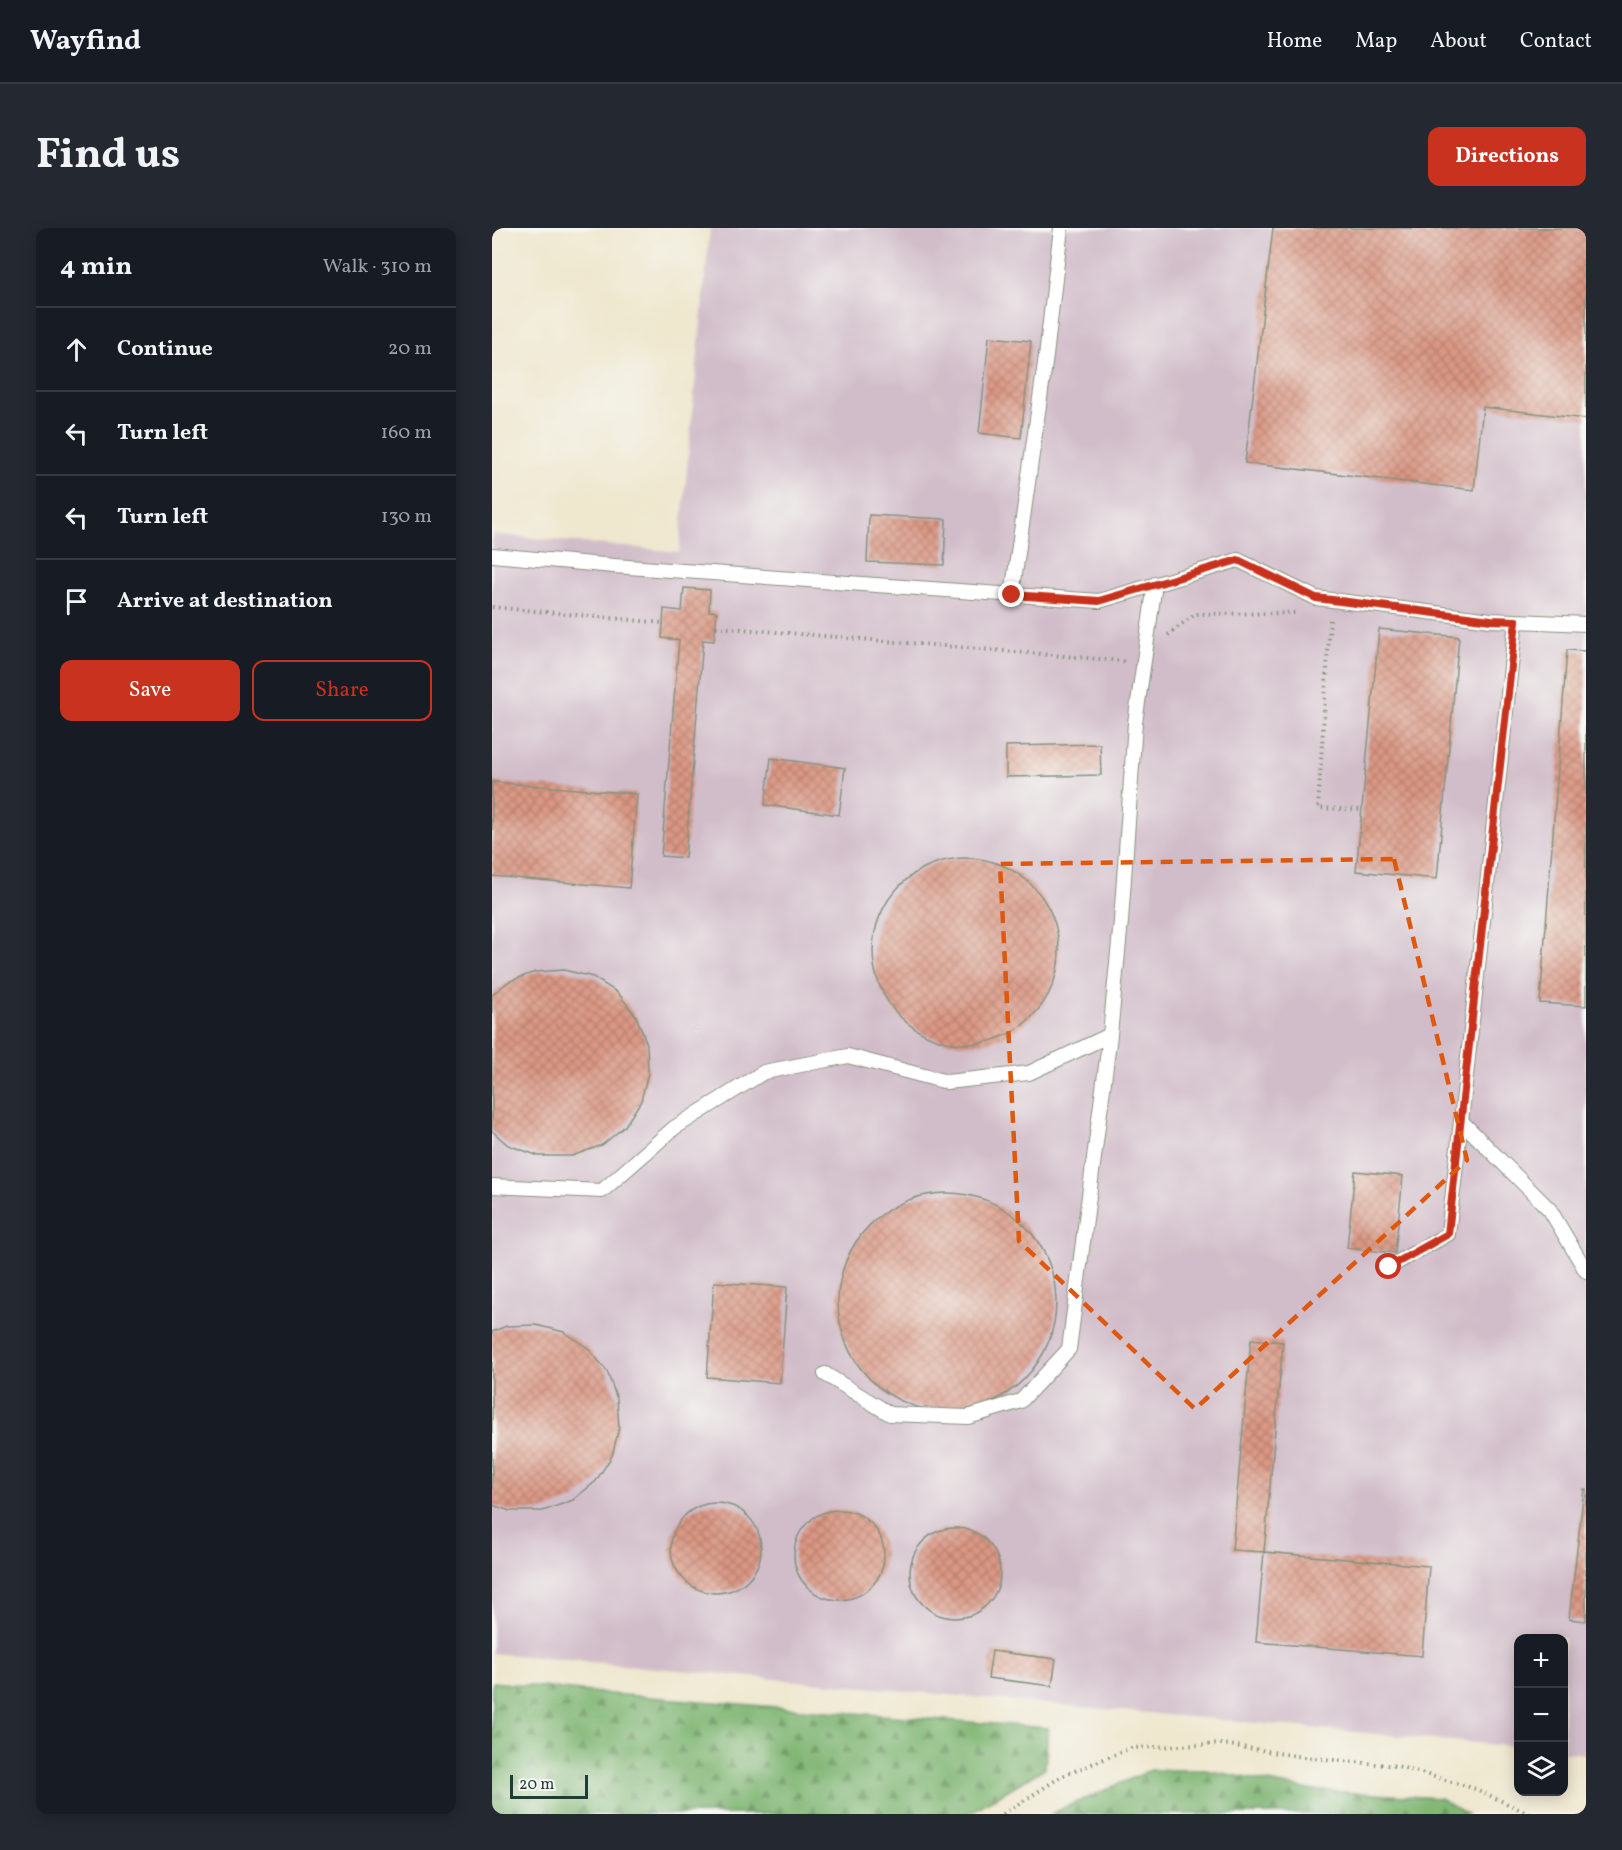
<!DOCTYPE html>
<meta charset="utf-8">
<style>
body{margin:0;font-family:Vollkorn,serif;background:#242831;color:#f1f3f6}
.controls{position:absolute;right:18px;bottom:18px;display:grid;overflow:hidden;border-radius:12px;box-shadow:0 3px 15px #0003}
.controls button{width:54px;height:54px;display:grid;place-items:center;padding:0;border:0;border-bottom:2px solid #363941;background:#171b24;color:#f1f3f6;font:30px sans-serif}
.scale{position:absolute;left:18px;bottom:15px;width:78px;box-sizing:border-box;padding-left:6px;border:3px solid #1f3d34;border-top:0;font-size:16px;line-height:21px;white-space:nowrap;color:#1f3d34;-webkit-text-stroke:4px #f6f6f2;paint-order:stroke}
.stop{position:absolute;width:18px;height:18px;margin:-14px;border:4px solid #c8321e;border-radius:50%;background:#fff}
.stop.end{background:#c8321e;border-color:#fff;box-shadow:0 2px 6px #0008}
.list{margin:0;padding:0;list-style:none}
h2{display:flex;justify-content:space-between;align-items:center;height:78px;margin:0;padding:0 24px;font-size:26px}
h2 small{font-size:20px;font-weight:400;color:#9ea1a6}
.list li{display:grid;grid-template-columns:39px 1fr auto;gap:18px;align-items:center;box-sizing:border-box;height:84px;padding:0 24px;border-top:2px solid #363941}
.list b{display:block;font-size:22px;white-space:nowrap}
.list em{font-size:20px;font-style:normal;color:#9ea1a6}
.actions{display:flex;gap:12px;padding:18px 24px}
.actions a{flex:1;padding:14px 0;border:2px solid #c8321e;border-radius:12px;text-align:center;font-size:21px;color:#c8321e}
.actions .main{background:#c8321e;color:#fff}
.icon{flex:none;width:33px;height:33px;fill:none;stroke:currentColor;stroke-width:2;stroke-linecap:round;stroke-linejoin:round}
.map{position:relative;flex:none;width:1094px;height:1586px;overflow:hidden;border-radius:12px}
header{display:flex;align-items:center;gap:36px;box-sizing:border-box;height:84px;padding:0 30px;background:#171b24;border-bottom:2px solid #363941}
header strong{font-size:28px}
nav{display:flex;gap:33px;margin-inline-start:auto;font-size:21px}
.intro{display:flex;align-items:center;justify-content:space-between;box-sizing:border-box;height:144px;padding:0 36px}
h1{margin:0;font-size:42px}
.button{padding:15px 27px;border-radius:12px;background:#c8321e;color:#fff;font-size:21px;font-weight:700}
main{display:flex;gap:36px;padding:0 36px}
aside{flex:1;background:#171b24;border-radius:12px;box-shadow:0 3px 15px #0003}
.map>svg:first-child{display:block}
</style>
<header>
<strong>Wayfind</strong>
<nav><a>Home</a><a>Map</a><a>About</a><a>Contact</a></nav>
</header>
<div class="intro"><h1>Find us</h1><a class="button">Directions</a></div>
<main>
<aside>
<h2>4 min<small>Walk · 310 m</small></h2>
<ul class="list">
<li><svg class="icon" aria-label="ahead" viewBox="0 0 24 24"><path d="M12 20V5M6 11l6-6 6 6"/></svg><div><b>Continue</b></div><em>20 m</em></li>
<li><svg class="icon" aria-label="left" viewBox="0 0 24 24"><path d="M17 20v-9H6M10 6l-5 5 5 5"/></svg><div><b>Turn left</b></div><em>160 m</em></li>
<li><svg class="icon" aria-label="left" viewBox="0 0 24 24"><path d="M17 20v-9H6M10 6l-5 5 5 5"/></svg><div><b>Turn left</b></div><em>130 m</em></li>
<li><svg class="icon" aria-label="arrive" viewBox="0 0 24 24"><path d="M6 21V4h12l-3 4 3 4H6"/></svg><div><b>Arrive at destination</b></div></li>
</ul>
<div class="actions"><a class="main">Save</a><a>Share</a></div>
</aside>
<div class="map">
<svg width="1094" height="1586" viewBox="0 0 1094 1586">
<defs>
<pattern id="forest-firs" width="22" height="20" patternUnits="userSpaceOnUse" patternTransform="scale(1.5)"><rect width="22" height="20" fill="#80b673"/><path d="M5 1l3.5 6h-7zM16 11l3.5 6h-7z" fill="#68955f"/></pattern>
<pattern id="building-cross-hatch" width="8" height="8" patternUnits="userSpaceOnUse" patternTransform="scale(1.5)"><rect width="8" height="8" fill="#dc9884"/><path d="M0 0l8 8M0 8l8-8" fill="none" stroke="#b27d6d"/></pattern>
</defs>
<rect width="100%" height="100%" fill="#f6f6f2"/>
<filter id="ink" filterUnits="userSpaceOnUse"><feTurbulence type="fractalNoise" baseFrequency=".0167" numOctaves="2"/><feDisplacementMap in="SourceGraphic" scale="12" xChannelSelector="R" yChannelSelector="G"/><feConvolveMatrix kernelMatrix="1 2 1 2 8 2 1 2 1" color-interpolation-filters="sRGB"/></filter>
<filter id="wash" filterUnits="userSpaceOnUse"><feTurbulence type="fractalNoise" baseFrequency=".008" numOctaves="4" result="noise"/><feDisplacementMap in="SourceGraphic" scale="24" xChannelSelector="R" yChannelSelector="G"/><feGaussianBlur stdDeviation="1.35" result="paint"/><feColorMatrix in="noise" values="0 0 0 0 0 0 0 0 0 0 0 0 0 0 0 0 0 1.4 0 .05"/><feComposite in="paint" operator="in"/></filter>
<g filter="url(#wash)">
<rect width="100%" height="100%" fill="#efe7ce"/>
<path fill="#d1bdc9" d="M218,0H1094V1526L1072,1524V1410H1026V1519L0,1425V306L187,324Z"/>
<path fill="url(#forest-firs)" stroke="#507a54" stroke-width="1.5" d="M0,1454L119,1466L556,1500L553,1540L481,1583L472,1586H0Z
M659,1542H714L818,1562L948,1570L975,1586H558Z"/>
<g id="blocks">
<path fill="url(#building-cross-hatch)" d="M781,0H1094V191L991,179L982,262L753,235Z
M497,109L539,113L529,210L487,205Z
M377,287L454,291L452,337L375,334Z
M192,360L218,362L217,383L225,384L222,413L211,412L193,630L169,628L187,412L170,410L171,395L172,381L190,383Z
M887,401L967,409L945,651L864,643Z
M1075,422L1094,423V778L1048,775Z
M608,516L609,547L514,549V518Z
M279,530L353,540L347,587L273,577Z
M0,554L145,566L137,660L0,648Z
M381 723a93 93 0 1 1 186 0a93 93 0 1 1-186 0Z
M72,742L101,749L126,765L144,788L155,816L156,845L149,873L133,898L110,917L80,928H47L16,917L0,903V767L16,754L43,744Z
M863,943L911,948L903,1025L855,1020Z
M346 1074a109 109 0 1 1 218 0a109 109 0 1 1-218 0Z
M222,1054L295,1059L288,1155L215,1149Z
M44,1097L72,1104L96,1120L115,1143L125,1171L127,1200L120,1228L104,1253L81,1272L51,1283H18L0,1277V1104L14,1098Z
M759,1111L791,1114L772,1324L937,1338L930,1428L764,1414L772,1324L740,1322Z
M1092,1261H1094V1393L1077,1391Z
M179 1320a45 45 0 1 1 90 0a45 45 0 1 1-90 0Z
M302 1327a45 45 0 1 1 90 0a45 45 0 1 1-90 0Z
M418 1345a45 45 0 1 1 90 0a45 45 0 1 1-90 0Z
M500,1423L564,1431L560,1458L496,1450Z"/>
</g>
</g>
<g filter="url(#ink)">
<use href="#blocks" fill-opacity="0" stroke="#879281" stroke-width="1.5"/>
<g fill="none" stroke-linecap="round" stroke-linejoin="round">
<defs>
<path id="lane" d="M0,327L122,338L607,373L746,332L824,370L999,392L1094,396
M520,367L554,128L569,0
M1024,393L969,893L1058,982L1094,1043
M0,958L110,963L182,900L272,844L356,828L455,854L537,845L618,807L629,693L643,495L663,356
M897,1039L956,1006L969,893
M333,1146L398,1186L476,1189L529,1173L577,1121L618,807"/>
</defs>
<use href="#lane" stroke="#879281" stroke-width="16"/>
<path stroke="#879281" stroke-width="4" stroke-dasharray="1.5 4.5" stroke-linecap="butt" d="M0,379L171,395
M838,392L826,580L870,582
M224,399L632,433
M676,407L703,386L805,385
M511,1586L570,1548L639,1520L731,1516L811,1529L905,1538L984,1561L1037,1586"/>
<use href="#lane" stroke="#fff" stroke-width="14"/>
</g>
</g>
<g fill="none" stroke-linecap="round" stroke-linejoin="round" filter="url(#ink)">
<path stroke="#c8321e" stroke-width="8" d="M520,367L607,373L746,332L824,370L999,392L1024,393L956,1006L897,1039"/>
</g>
<path fill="none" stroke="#de580e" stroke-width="4.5" stroke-dasharray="12 8" stroke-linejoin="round" d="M902,631L975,932L703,1181L527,1013L508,636Z"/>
</svg>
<div class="controls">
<button>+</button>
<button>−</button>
<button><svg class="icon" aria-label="layers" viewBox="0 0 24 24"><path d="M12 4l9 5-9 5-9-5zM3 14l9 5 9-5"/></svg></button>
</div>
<div class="scale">20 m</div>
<div class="stop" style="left:897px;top:1039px"></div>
<div class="stop end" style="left:520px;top:367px"></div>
</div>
</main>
